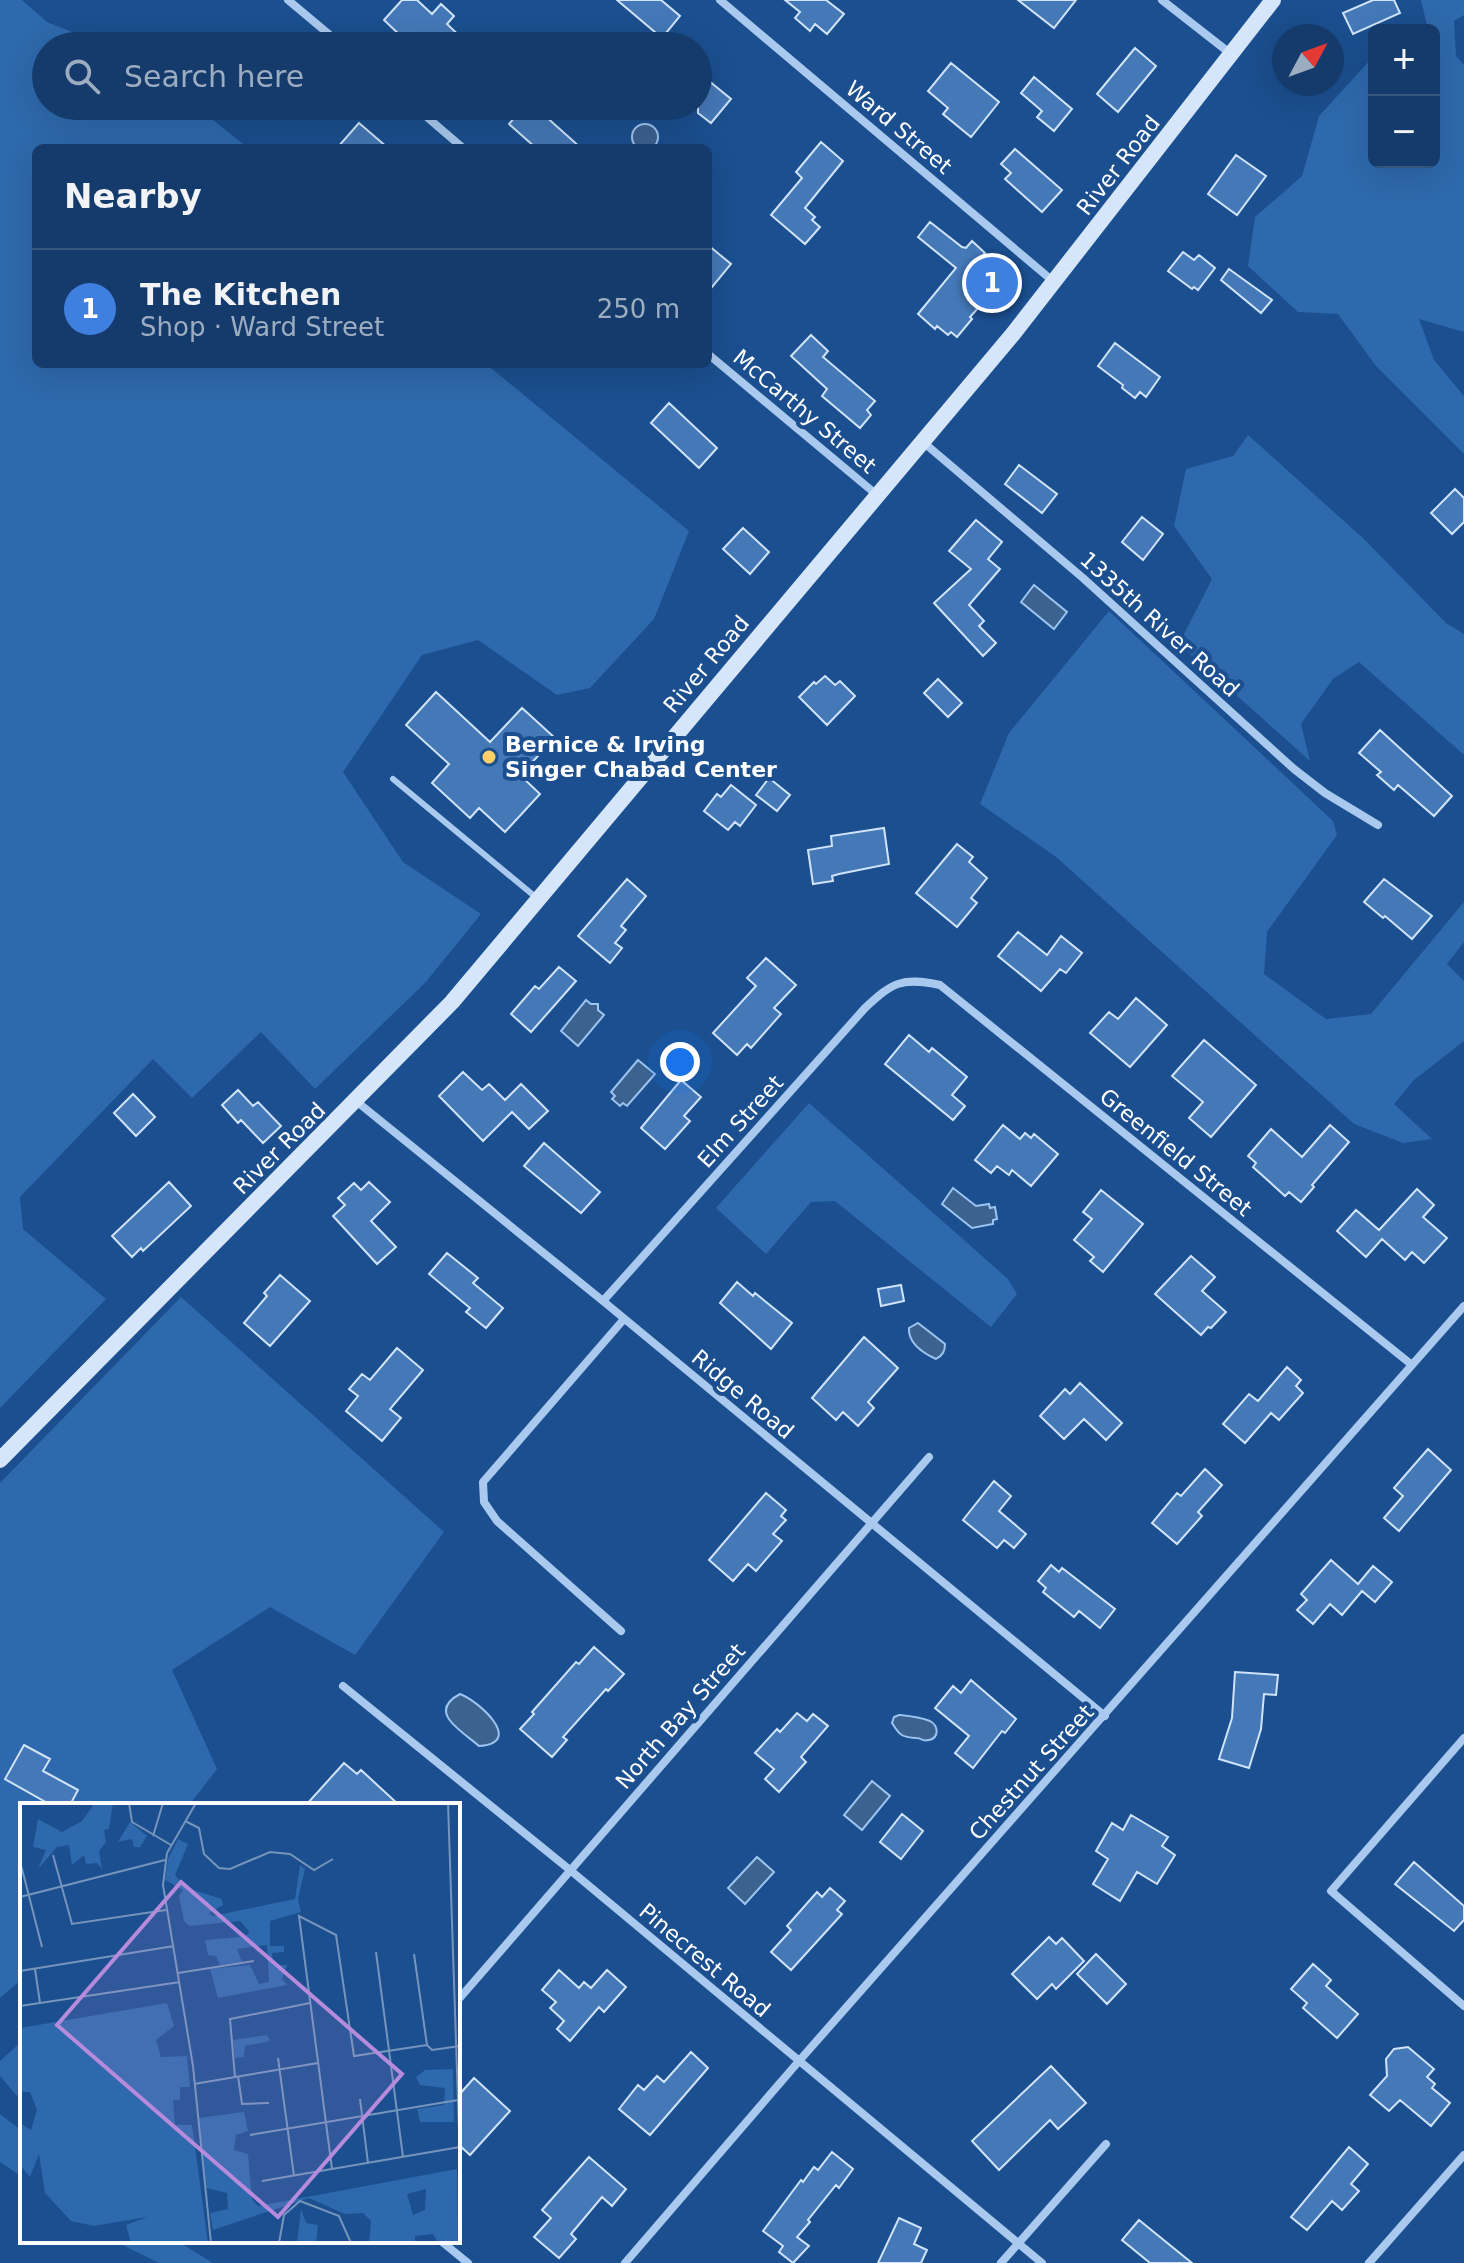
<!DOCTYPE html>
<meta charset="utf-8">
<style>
body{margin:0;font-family:"DejaVu Sans",sans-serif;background:#214673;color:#f1f3f6}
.controls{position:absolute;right:24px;top:24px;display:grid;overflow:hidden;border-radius:12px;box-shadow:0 8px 32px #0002}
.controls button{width:72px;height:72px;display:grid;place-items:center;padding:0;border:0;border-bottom:2px solid #33557e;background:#143b6b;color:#f1f3f6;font:40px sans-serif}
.compass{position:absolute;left:1272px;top:24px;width:72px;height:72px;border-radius:50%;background:#143b6b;box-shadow:0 8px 32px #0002;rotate:49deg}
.you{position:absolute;left:680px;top:1062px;width:28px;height:28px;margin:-20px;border:6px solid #fff;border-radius:50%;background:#1a73e8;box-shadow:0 0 0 12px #1a73e833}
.badge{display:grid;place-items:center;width:52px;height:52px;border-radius:50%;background:#ffd166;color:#fff;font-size:26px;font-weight:700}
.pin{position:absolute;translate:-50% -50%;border:4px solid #fff;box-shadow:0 2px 8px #0006}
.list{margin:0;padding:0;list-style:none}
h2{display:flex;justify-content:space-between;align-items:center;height:104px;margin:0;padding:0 32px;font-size:34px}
h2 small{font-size:26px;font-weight:400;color:#9dadc1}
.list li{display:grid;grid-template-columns:52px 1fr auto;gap:24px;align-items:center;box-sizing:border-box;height:120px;padding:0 32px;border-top:2px solid #33557e}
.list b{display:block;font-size:30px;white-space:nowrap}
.list p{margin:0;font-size:26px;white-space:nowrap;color:#9dadc1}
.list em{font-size:26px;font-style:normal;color:#9dadc1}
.icon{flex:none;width:44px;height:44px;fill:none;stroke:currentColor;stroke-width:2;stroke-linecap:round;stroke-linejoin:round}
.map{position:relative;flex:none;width:1464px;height:2263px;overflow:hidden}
.search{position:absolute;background:#143b6b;box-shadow:0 8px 32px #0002;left:32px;top:32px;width:680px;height:88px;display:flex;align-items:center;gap:20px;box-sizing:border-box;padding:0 28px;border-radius:44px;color:#9dadc1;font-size:30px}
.panel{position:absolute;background:#143b6b;box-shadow:0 8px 32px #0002;left:32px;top:144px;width:680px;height:224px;border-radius:12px}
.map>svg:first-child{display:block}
</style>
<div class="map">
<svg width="1464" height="2263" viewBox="0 0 1464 2263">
<rect width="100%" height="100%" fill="#1b4f8f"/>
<path fill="#2e69ad" d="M0,0H22L47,22L107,46H46V106H196L248,148H36V364H486L689,531L654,619L590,688L557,695L478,640L422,655L343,772L403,862L481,914L425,983L315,1089L261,1032L192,1098L153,1059L20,1197L23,1229L106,1299L0,1408Z
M1421,0H1464V15L1454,21L1456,56L1464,65V332L1419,319L1434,360L1464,396V454L1376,366L1338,314L1298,312L1248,266L1255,217L1302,176L1319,116L1372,58L1374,162H1434V30H1428Z
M1248,435L1364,539L1446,623L1464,634V755L1359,662L1333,679L1301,724L1310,761L1179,644L1212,579L1174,526L1186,469L1233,456Z
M1109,611L1333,821L1337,835L1267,932L1264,974L1326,1019L1371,1014L1464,902V942L1447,964L1464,981V1041L1414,1080L1394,1104L1432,1139L1403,1143L1354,1124L1056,857L980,804L1009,733Z
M809,1103L1008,1279L1017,1294L991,1327L835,1201L811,1202L766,1254L716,1208Z
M181,1297L444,1532L355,1655L270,1607L172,1670L217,1769L189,1805H22V1979L0,1998V1483Z
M22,2041V2092L17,2096L0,2076V2061Z
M0,2114L22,2131V2177L0,2162Z
M114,2241H177L213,2263H159Z"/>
<path fill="#3c6290" stroke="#9cc4f0" stroke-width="2" d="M632 137a13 13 0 1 1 26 0a13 13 0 1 1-26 0Z
M1034,585L1067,612L1054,629L1021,602Z
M586,1000L591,1004H598V1010L604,1015L578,1046L561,1031Z
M638,1060L655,1074L627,1106L623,1103L620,1106L612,1099L615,1096L611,1092Z
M953,1188L976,1206L989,1204L990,1208L995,1207L997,1219L993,1220V1224L972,1228L942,1204Z
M918,1323L945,1344C945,1351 943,1355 936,1359C923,1353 908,1343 909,1328Z
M460,1694C479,1701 525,1743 479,1746C462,1731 426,1712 460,1694Z
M899,1715C909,1716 920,1717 930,1721C939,1726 939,1738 929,1740C920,1742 924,1738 916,1738C902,1737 900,1736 892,1723L894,1717Z
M872,1781L890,1796L862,1830L844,1815Z
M757,1857L774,1872L745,1904L728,1888Z"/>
<path fill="#4478b7" stroke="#cfe3fa" stroke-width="2" d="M402,0H417L432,14L441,4L454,16L447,24L470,46H422L408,33L403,38L384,20Z
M617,0H661L680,16L662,38Z
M785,0H826L844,14L827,34L815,24L810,31L795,18L800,12Z
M1018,0H1076L1054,28Z
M1373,0H1394L1400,13L1353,34L1343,13Z
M1135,48L1156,66L1118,112L1097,94Z
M951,63L999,102L971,137L943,114L948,108L928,91Z
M698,72L731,99L711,123L698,113Z
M1034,77L1072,109L1054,131L1037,117L1042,111L1021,93Z
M524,106H534L581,148H536L509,124Z
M359,123L388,148H337Z
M821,142L843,161L805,208L815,217L812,220L820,227L805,244L771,215L802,178L796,172Z
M1015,149L1062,190L1042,212L1005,179L1011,173L1001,164Z
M1236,155L1266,176L1237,215L1208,194Z
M930,222L962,247L966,248L972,241L985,253L982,256L1006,277L970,317L972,319L957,337L951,332L948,335L937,326L935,329L918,314L956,268L918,237Z
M708,245L731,264L708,292Z
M1183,252L1194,260L1199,255L1215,268L1198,290L1194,287L1192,289L1168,271Z
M1229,269L1272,300L1261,313L1221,280Z
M811,335L828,351L823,357L875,401L867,410L871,415L860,428L822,396L827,389L791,356Z
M1115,343L1160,377L1146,397L1140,392L1135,398L1122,388L1123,385L1098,366Z
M669,403L717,448L699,468L651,423Z
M1019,465L1057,494L1042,513L1005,484Z
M1455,489L1464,498V522L1452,534L1431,513Z
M1142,517L1163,534L1143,560L1122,542Z
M976,520L1002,542L988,559L1000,569L969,605L984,621L979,626L996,643L983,656L934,603L971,569L949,551Z
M743,528L769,552L750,574L723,549Z
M825,676L835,685L840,681L855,696L827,725L799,697L814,682L816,684Z
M938,679L962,703L948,717L924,693Z
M436,692L490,742L522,708L555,738L520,775L540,794L505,832L479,808L470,818L432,783L449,764L406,725Z
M1380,730L1452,796L1434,816L1398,785L1394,790L1377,775L1381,772L1359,753Z
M769,778L790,795L777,811L756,795Z
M731,785L756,805L740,826L735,822L728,830L704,811L717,794L721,797Z
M884,828L889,864L839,874L832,876L833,881L813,884L808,850L832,846L831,836Z
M957,844L973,857L969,862L987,878L971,898L977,903L957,927L916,893Z
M627,879L646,896L621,926L626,930L615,943L622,948L610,963L578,936Z
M1384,879L1432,916L1412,939L1385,916L1383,918L1364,902Z
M1018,932L1047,955L1061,936L1082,953L1066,973L1060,969L1041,991L998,956Z
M766,958L796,985L774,1008L781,1014L751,1048L747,1044L737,1055L713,1033L756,986L747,978Z
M559,967L576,981L531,1032L511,1014L535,986L539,989Z
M1136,998L1167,1025L1130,1067L1090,1033L1109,1012L1118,1019Z
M909,1035L929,1052L932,1048L967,1077L952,1095L965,1106L953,1120L885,1064Z
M1204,1040L1256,1085L1211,1137L1189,1118L1203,1102L1172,1076Z
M463,1072L482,1090L489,1084L505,1100L521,1084L548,1111L529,1129L512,1112L483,1141L439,1096Z
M681,1080L701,1097L684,1116L690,1121L665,1149L641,1128Z
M238,1090L253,1106L258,1102L281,1126L263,1143L241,1120L238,1123L222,1105Z
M133,1094L155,1117L136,1136L114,1113Z
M1003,1125L1020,1139L1025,1133L1031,1138L1034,1134L1058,1154L1031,1186L1012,1170L1009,1175L997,1166L991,1173L975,1160Z
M1330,1125L1349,1142L1312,1185L1314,1187L1301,1202L1289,1192L1285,1196L1253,1167L1256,1163L1248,1156L1271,1129L1302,1157Z
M544,1143L600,1192L581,1213L524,1166Z
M169,1182L191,1206L143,1251L141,1248L132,1257L112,1236Z
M369,1182L390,1202L371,1221L396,1247L377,1264L333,1216L345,1205L338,1198L354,1183L361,1190Z
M1417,1189L1434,1205L1423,1217L1447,1238L1424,1263L1412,1252L1405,1260L1382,1239L1366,1257L1337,1231L1356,1210L1379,1230Z
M1101,1190L1143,1224L1103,1272L1090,1261L1094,1257L1074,1240L1092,1219L1083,1212Z
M447,1253L478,1278L473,1283L503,1308L486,1328L466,1312L470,1308L429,1274Z
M1191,1256L1215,1277L1202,1291L1226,1312L1211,1328L1208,1327L1201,1335L1155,1294Z
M280,1275L310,1301L270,1346L244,1323L267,1296L264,1293Z
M737,1282L753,1296L755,1293L792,1323L771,1349L720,1303Z
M901,1285L904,1301L881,1306L878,1289Z
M864,1337L898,1368L868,1402L874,1408L858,1426L843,1412L836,1420L812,1398Z
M397,1348L423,1370L390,1409L401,1418L382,1441L346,1411L358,1396L349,1389L362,1374L370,1380Z
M1287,1367L1301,1380L1296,1386L1303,1393L1279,1420L1271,1413L1245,1443L1223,1424L1249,1394L1258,1401Z
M1080,1383L1122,1423L1106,1440L1084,1419L1064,1439L1040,1416L1065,1389L1070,1394Z
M1428,1449L1451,1470L1399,1531L1384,1518L1403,1496L1394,1488Z
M1205,1469L1222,1485L1198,1512L1202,1516L1177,1544L1152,1523L1177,1493L1181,1496Z
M994,1481L1011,1496L999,1511L1026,1534L1014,1548L1004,1540L997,1548L963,1520Z
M766,1493L786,1510L781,1516L786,1520L773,1534L782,1541L756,1571L748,1564L733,1581L709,1560Z
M1331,1560L1358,1584L1373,1566L1392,1582L1375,1602L1362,1591L1342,1615L1330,1604L1313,1624L1297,1610L1307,1600L1301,1594Z
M1051,1565L1059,1572L1062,1568L1115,1609L1100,1628L1079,1611L1074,1617L1043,1592L1046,1588L1038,1581Z
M594,1647L624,1674L608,1691L606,1689L563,1737L567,1740L552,1757L520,1729L534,1714L532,1712L576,1662L579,1664Z
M1235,1672L1278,1675L1276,1695L1264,1694L1261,1729L1249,1768L1219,1759L1232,1718Z
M971,1680L1016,1719L1005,1733L1002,1731L973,1768L955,1753L969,1736L935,1708L953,1686L961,1693Z
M797,1713L807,1721L813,1714L828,1726L801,1757L806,1762L779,1792L765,1779L774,1769L755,1753L777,1729L780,1732Z
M24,1745L50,1759L43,1771L78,1790L70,1805H51L5,1779Z
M344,1763L357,1774L361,1770L399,1805H306Z
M902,1814L923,1831L901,1859L880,1842Z
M1131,1815L1168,1837L1162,1846L1175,1855L1157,1884L1137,1872L1120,1901L1093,1884L1108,1859L1096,1851L1112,1823L1123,1830Z
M1414,1862L1464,1906V1920L1454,1931L1395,1884Z
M830,1888L845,1901L837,1910L842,1914L791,1970L771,1952L791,1930L787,1926L817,1892L822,1897Z
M1049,1937L1056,1944L1062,1938L1084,1961L1056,1989L1052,1984L1037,1999L1012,1974Z
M1096,1954L1126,1984L1107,2004L1077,1974Z
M1313,1964L1331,1980L1326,1986L1358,2014L1337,2038L1303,2008L1307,2003L1291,1989Z
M559,1970L579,1988L584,1982L591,1988L607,1970L626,1987L604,2012L599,2007L570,2041L557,2029L564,2021L550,2008L556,2002L542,1990Z
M1408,2047L1434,2069L1427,2077L1435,2084L1432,2088L1450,2103L1431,2126L1400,2100L1389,2111L1370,2095L1387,2076L1386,2059L1394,2049Z
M691,2052L708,2068L650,2135L619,2109L638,2085L644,2090L657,2076L664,2082Z
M1051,2066L1086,2103L1058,2129L1050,2120L999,2170L972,2141Z
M474,2078L510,2111L470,2155L458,2144V2096Z
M1349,2147L1368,2164L1351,2184L1359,2191L1342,2210L1332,2201L1307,2230L1291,2217Z
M832,2152L853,2169L839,2188L836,2185L808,2220L810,2222L797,2237L809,2246L793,2263L779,2252L783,2246L763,2231L801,2180L803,2182L814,2167L818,2170Z
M589,2157L626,2189L612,2206L602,2197L571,2234L576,2239L559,2258L534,2237L551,2218L542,2210Z
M899,2218L921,2228L914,2244L927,2250L921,2263H878Z
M1139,2220L1192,2263H1150L1122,2240Z"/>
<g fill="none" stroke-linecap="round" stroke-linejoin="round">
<path stroke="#a9c9ee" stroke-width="6" d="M393,779L538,899"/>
<path stroke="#a9c9ee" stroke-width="8" d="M288,0L343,46
M720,0L1054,282
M1162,0L1231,54
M414,106L463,148
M708,354L877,495
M923,442L1083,578L1294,769L1325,793L1378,825
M356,1101L603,1301L1105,1716
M603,1301L865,1008C893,982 902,977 940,985L1412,1365
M621,1631L497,1521L484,1502L483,1482L624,1319
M343,1686L570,1870L1042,2263
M1464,1738L1331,1891L1464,2006
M458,2000L929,1457
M441,2241L468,2263
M625,2263L799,2061L1464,1306
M1001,2263L1106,2144
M1369,2263L1464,2155"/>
<path stroke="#d6e6fa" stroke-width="16" d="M0,1460L452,1002L1013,334L1273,0"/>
</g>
<circle fill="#ffd166" stroke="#1b4f8f" stroke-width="3" cx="489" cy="757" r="8"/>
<g text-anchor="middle" stroke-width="8" stroke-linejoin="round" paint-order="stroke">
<g font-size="22" fill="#fff" stroke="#1b4f8f">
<text transform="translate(899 127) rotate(40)" y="8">Ward Street</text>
<text transform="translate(1118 165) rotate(-52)" y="8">River Road</text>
<text transform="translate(805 411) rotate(40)" y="8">McCarthy Street</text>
<text transform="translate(1160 624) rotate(42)" y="8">1335th River Road</text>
<text transform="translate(706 664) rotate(-50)" y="8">River Road</text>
<text transform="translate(740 1121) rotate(-48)" y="8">Elm Street</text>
<text transform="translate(279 1148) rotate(-45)" y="8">River Road</text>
<text transform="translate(1176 1152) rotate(39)" y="8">Greenfield Street</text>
<text transform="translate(743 1394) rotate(40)" y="8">Ridge Road</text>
<text transform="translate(680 1716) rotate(-49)" y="8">North Bay Street</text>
<text transform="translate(1031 1772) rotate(-48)" y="8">Chestnut Street</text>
<text transform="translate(705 1960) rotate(40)" y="8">Pinecrest Road</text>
</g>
<g font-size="22" font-weight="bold" fill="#fff" stroke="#1b4f8f" text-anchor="start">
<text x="505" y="752">Bernice &amp; Irving<tspan x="505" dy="25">Singer Chabad Center</tspan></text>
</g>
</g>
<g transform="translate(20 1803)">
<rect width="440" height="440" fill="#1b4f8f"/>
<path d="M75,0H93L89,26L84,27L86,39L79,48L82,66L77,60L66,61L64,52L52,62L49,42L37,44L18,66L26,47L13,44L18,16L42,29L62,18ZM110,19L127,33L120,44H114L112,36L98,39ZM158,36L168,41L155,72L166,85L202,96L203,102L189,110L193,113L275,96L280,62L285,66L278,96L281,109L250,118V143H264V149L252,150L253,162H267L262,176L267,182L198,195L190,166L230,162L239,181L249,179L247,142L217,146L222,159L200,162L196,153L188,152L185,137L220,134L229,131L228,127L220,118L169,123L164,118L159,93L163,87L145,77L148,56ZM147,200L154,223L136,237L141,254L167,253L170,284H160V297H153L155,322H172L188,440H111L106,422L127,414L74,423L51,418L25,390L19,351L10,374L0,362V320L11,327L17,307L10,289H0V225ZM247,232L250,238L225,243L224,254L215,255L213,237ZM433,266L434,319H400L397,306L424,302L425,285L400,282L396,274L405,267ZM224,309L228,328L216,332L214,347L228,351L232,396L238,403L437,366L438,440H418L413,431L395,433V440H349L351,418L343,410L325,411L289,395L193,427L190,410L208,406L207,390L186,385L179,315ZM406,386L405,407L393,412L387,391ZM281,406L286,420L298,422L296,440H277Z" fill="#2e69ad" fill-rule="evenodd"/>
<path fill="none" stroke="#7695bc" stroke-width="2" d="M109,0L112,19L151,42M176,0L147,50L143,82L173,263L191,440M428,0L440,357M165,18L179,25L184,51L199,65L210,66L250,49L270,51L294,67L313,56M133,33L143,0M33,52L52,121L146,107M0,58L22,144M0,94L145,57M356,149L383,354M394,151L407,242M15,166L20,200M0,168L154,143M158,170L234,158M0,203L160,179M258,255L274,373M218,273L222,301L249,300M215,274L210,216L290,200M174,281L298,260M340,296L348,360M230,332L438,297M312,366L279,113L316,132L334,253L407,242L412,247L440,243M242,378L440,344M259,440L264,412L280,398L319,413L331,440"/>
<path fill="#b68bdc" fill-opacity="0.15" stroke="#b68bdc" stroke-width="4" d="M161,79L382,271L258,414L37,222Z"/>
<rect width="440" height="440" fill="none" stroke="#fff" stroke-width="4"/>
</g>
</svg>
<div class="controls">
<button>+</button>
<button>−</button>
</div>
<svg class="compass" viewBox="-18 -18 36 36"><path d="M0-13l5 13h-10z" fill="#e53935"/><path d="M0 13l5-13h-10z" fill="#9dadc1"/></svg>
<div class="you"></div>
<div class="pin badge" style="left:992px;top:283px;background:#3f7fe0">1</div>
<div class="search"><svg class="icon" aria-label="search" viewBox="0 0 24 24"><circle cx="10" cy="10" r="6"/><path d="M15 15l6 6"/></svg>Search here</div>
<section class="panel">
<h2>Nearby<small></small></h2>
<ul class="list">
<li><span class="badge" style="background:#3f7fe0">1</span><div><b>The Kitchen</b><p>Shop · Ward Street</p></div><em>250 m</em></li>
</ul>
</section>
</div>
